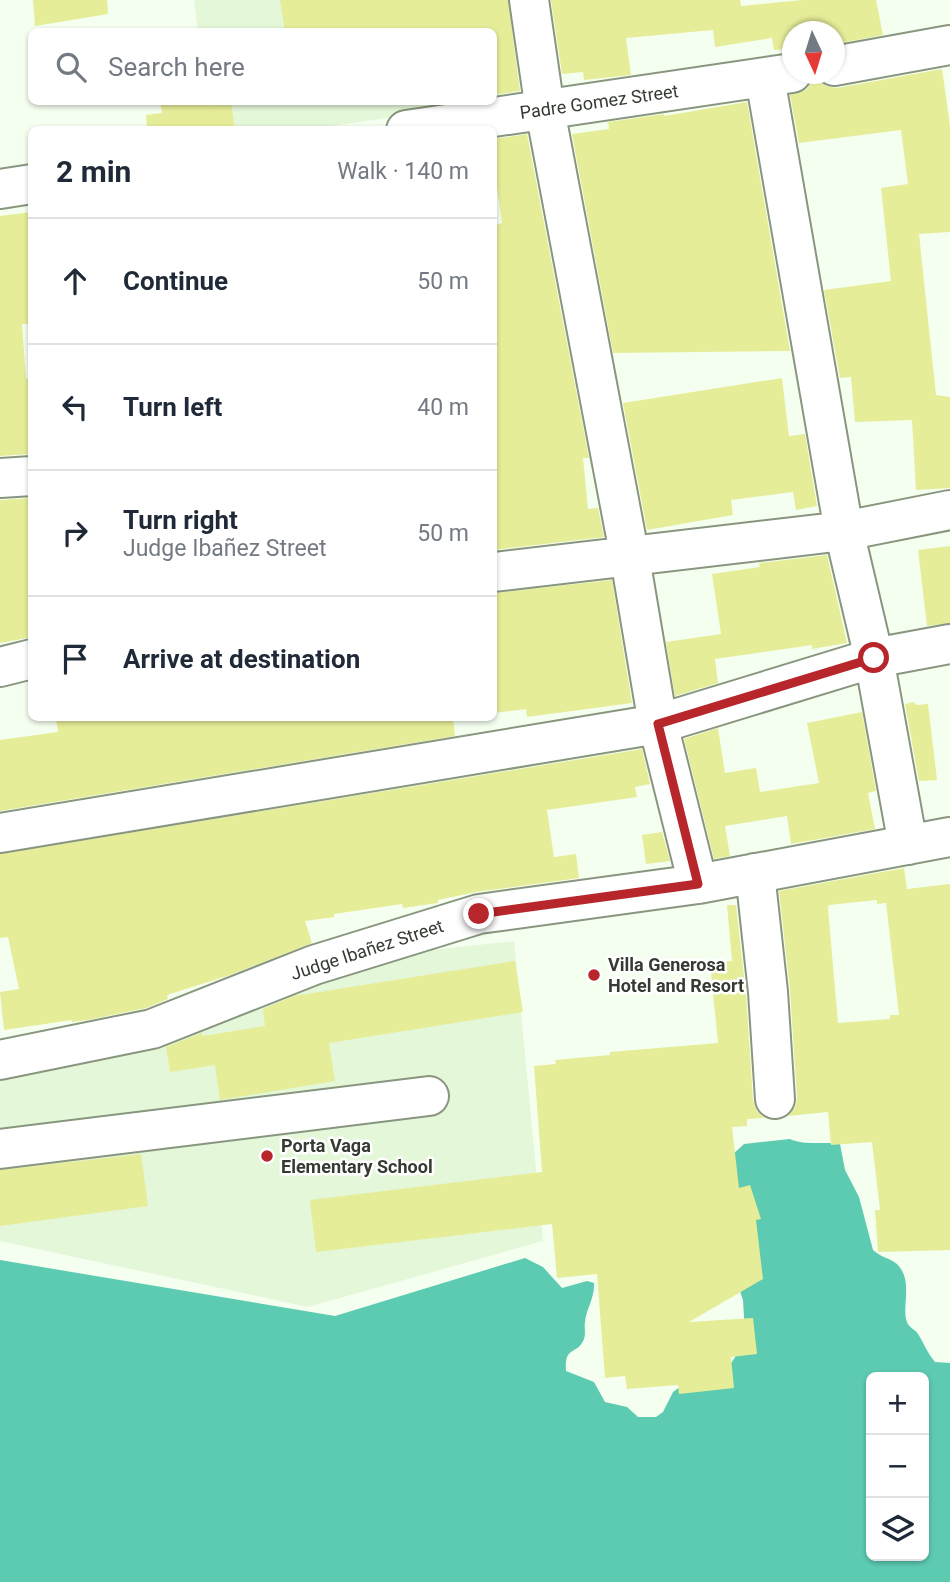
<!DOCTYPE html>
<meta charset="utf-8">
<style>
body{margin:0;font-family:Roboto,sans-serif;background:#f2f2f3;color:#1f2937}
.controls{position:absolute;right:21px;bottom:21px;display:grid;overflow:hidden;border-radius:10px;box-shadow:0 2px 5px #0004}
.controls button{width:63px;height:63px;display:grid;place-items:center;padding:0;border:0;border-bottom:2px solid #e0e1e3;background:#fff;color:#1f2937;font:35px sans-serif}
.compass{position:absolute;left:782px;top:21px;width:63px;height:63px;border-radius:50%;background:#fff;box-shadow:0 2px 5px #0004;rotate:176deg}
.stop{position:absolute;width:21px;height:21px;margin:-16px;border:5px solid #b6262a;border-radius:50%;background:#fff}
.stop.end{background:#b6262a;border-color:#fff;box-shadow:0 2px 7px #0008}
.list{margin:0;padding:0;list-style:none}
h2{display:flex;justify-content:space-between;align-items:center;height:91px;margin:0;padding:0 28px;font-size:30px}
h2 small{font-size:23px;font-weight:400;color:#747a83}
.list li{display:grid;grid-template-columns:46px 1fr auto;gap:21px;align-items:center;box-sizing:border-box;height:126px;padding:0 28px;border-top:2px solid #e0e1e3}
.list b{display:block;font-size:26px;white-space:nowrap}
.list p{margin:0;font-size:23px;white-space:nowrap;color:#747a83}
.list em{font-size:23px;font-style:normal;color:#747a83}
.icon{flex:none;width:38px;height:38px;fill:none;stroke:currentColor;stroke-width:2;stroke-linecap:round;stroke-linejoin:round}
.map{position:relative;flex:none;width:950px;height:1582px;overflow:hidden}
.search{position:absolute;background:#fff;box-shadow:0 2px 5px #0004;left:28px;top:28px;width:469px;height:77px;display:flex;align-items:center;gap:18px;box-sizing:border-box;padding:0 24px;border-radius:10px;color:#747a83;font-size:26px}
.panel{position:absolute;background:#fff;box-shadow:0 2px 5px #0004;left:28px;top:126px;width:469px;height:595px;border-radius:10px}
.map>svg:first-child{display:block}
</style>
<div class="map">
<svg width="950" height="1582" viewBox="0 0 950 1582">
<rect width="100%" height="100%" fill="#f5fff0"/>
<path fill="#e4f7d8" d="M194,0H423L428,31H198Z
M206,102H440L441,110L311,129L209,130Z
M514,941L543,1241L308,1307L0,1241V1071L394,954Z"/>
<path fill="#5dcab2" fill-rule="evenodd" d="M790,1139C805,1146 823,1141 840,1144L845,1170L859,1197L873,1250C880,1257 890,1258 897,1264C914,1281 901,1307 907,1322C909,1328 915,1329 918,1334C924,1343 927,1353 935,1362L950,1363V1582H0V1260L335,1316L525,1258L543,1267L562,1288L587,1281L594,1283C595,1298 586,1309 585,1322C584,1328 586,1334 584,1339C577,1356 564,1345 566,1371L594,1382L605,1402L627,1407L638,1417H656L663,1412L673,1392L684,1384L728,1368L741,1348L745,1333L743,1300L734,1273L732,1155L744,1144ZM871,1377H924V1556H871Z"/>
<path fill="#e6ed98" fill-rule="evenodd" d="M33,0H107L108,14L35,26Z
M280,0H508L520,91L494,95V32H285Z
M551,0H740L741,6L802,0H876L883,35L835,44V32H793V52H786V49L774,50L772,38L715,47L713,30L626,38L631,75L584,80L583,72L562,74Z
M942,69L950,126V232L919,234L936,395L950,397V488L916,490L912,420L855,422L851,377L840,378L824,290L891,281L881,188L908,184L901,130L799,143L790,95L806,90L812,82L813,74L818,81L826,86L837,88Z
M160,102H207V106L231,102L235,130H147L146,115L162,113Z
M747,102L790,351L613,353L572,134L609,129L608,122L664,114V116Z
M527,134L589,458H583L588,509L598,508L604,537L494,550V226L502,223L494,166V139Z
M32,212V324H22L26,379L30,378L32,396V425H28L29,454L0,456V216Z
M782,378L789,436L805,434L817,506L796,510L793,492L731,500L733,515L647,530L623,403Z
M32,498V637L0,643V500Z
M950,546V623L927,626L918,550Z
M827,555L847,643L812,649V645L715,659L718,683L675,696L666,642L721,634L712,574L760,567L759,563Z
M612,580L632,703L527,717L526,709L494,713V593Z
M913,702L917,705L928,704L937,780L919,781L905,704Z
M862,712L876,791L868,793L875,829L791,844L787,816L725,826L730,856L714,859L684,739L718,728L725,773L756,768L760,792L819,783L807,723Z
M56,718H453L455,736L0,811V740L58,732Z
M642,749L650,784L635,787L637,797L547,810L554,857L576,854L579,878L476,892L438,900V903L403,908L402,904L334,914V917L305,921L312,943L230,975L167,995L168,999L146,1008L88,1020L72,1022V1020L4,1030L0,992L19,989L8,937L0,938V854Z
M662,832L670,861L646,864L642,835Z
M904,868L907,889L950,884V1250L878,1252L875,1210H880L872,1142L831,1145L828,1112L788,1116L795,1108L797,1098L790,990L779,891ZM877,900V904L886,903L899,1015H890V1019L838,1023L828,908L829,905Z
M727,905H736L746,994L753,1100L757,1111L764,1118L747,1119V1126L732,1127L739,1188L750,1185L761,1219L756,1220L763,1279L689,1322L753,1318L757,1354L731,1357L734,1388L679,1394L678,1385L627,1389L625,1376L605,1378L597,1274L557,1278L552,1224L316,1252L310,1200L542,1172L534,1066L556,1064L555,1060L610,1055V1052L718,1043L710,963L732,961Z
M515,961L523,1012L329,1043L335,1081L220,1100L215,1065L170,1072L166,1047L202,1033L203,1036L265,1026L263,1009L294,996Z
M141,1154L148,1206L0,1226V1170Z"/>
<g fill="none" stroke-linecap="round" stroke-linejoin="round">
<defs>
<path id="minor" d="M529,0L545,110L630,558L658,724L698,884
M834,66L950,45
M765,78L844,531L874,658L908,845
M406,130L792,73
M0,189L32,184
M0,478L32,476
M494,572L844,531L950,510
M0,667L32,659
M0,833L658,724L874,658L950,644
M755,873L768,992L775,1099
M0,1060L152,1029L314,965L479,914L698,884L950,837
M0,1149L429,1096"/>
</defs>
<use href="#minor" stroke="#88967f" stroke-width="42"/>
<use href="#minor" stroke="#fff" stroke-width="38"/>
</g>
<g fill="none" stroke-linecap="round" stroke-linejoin="round">
<path stroke="#b6262a" stroke-width="9" d="M479,914L698,884L658,724L874,658"/>
</g>
<g fill="#b6262a" stroke="#fff" stroke-width="2.5">
<circle cx="594" cy="975" r="7"/>
<circle cx="267" cy="1156" r="7"/>
</g>
<g text-anchor="middle" stroke-width="5" stroke-linejoin="round" paint-order="stroke">
<g font-size="18" fill="#353b32" stroke="#fff">
<text transform="translate(599 102) rotate(-8)" y="6">Padre Gomez Street</text>
<text transform="translate(367 950) rotate(-18)" y="6">Judge Ibañez Street</text>
</g>
<g font-size="18" font-weight="bold" fill="#353b32" stroke="#fff" text-anchor="start">
<text x="608" y="971">Villa Generosa<tspan x="608" dy="21">Hotel and Resort</tspan></text>
<text x="281" y="1152">Porta Vaga<tspan x="281" dy="21">Elementary School</tspan></text>
</g>
</g>
</svg>
<div class="controls">
<button>+</button>
<button>−</button>
<button><svg class="icon" aria-label="layers" viewBox="0 0 24 24"><path d="M12 4l9 5-9 5-9-5zM3 14l9 5 9-5"/></svg></button>
</div>
<svg class="compass" viewBox="-18 -18 36 36"><path d="M0-13l5 13h-10z" fill="#e53935"/><path d="M0 13l5-13h-10z" fill="#747a83"/></svg>
<div class="stop" style="left:874px;top:658px"></div>
<div class="stop end" style="left:479px;top:914px"></div>
<div class="search"><svg class="icon" aria-label="search" viewBox="0 0 24 24"><circle cx="10" cy="10" r="6"/><path d="M15 15l6 6"/></svg>Search here</div>
<section class="panel">
<h2>2 min<small>Walk · 140 m</small></h2>
<ul class="list">
<li><svg class="icon" aria-label="ahead" viewBox="0 0 24 24"><path d="M12 20V5M6 11l6-6 6 6"/></svg><div><b>Continue</b></div><em>50 m</em></li>
<li><svg class="icon" aria-label="left" viewBox="0 0 24 24"><path d="M17 20v-9H6M10 6l-5 5 5 5"/></svg><div><b>Turn left</b></div><em>40 m</em></li>
<li><svg class="icon" aria-label="right" viewBox="0 0 24 24"><path d="M7 20v-9h11M14 6l5 5-5 5"/></svg><div><b>Turn right</b><p>Judge Ibañez Street</p></div><em>50 m</em></li>
<li><svg class="icon" aria-label="arrive" viewBox="0 0 24 24"><path d="M6 21V4h12l-3 4 3 4H6"/></svg><div><b>Arrive at destination</b></div></li>
</ul>
</section>
</div>
